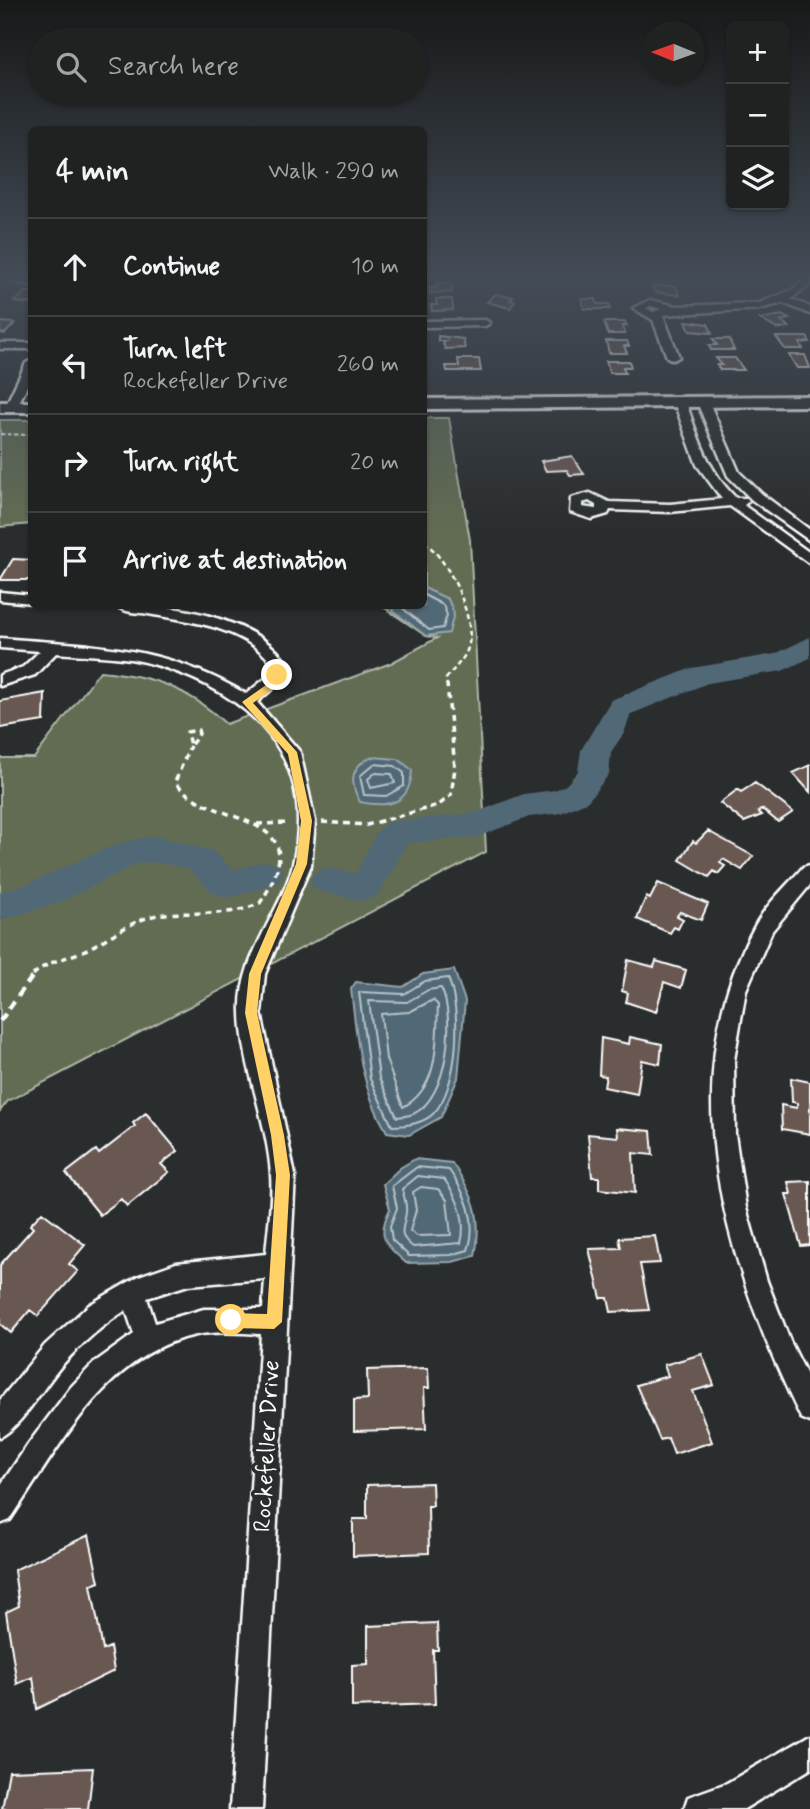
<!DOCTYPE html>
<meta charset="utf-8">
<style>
body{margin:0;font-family:Mynerve,sans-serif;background:#2d2f2f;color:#f1f3f6}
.controls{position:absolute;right:21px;top:21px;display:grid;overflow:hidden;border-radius:10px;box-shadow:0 2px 5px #0004}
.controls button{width:63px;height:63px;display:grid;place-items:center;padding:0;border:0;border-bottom:2px solid #3d3f40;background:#202222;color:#f1f3f6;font:35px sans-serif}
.compass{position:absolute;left:642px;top:21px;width:63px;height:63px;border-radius:50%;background:#202222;box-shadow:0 2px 5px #0004;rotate:271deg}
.stop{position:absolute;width:21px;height:21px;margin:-16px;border:5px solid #ffd166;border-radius:50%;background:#fff}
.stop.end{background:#ffd166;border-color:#fff;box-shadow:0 2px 7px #0008}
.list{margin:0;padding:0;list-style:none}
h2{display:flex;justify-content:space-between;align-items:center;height:91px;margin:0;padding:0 28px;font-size:30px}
h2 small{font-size:23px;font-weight:400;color:#a2a4a5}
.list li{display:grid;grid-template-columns:46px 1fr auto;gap:21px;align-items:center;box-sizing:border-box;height:98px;padding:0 28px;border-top:2px solid #3d3f40}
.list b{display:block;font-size:26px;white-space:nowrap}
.list p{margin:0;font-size:23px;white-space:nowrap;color:#a2a4a5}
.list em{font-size:23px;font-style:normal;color:#a2a4a5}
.icon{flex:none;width:38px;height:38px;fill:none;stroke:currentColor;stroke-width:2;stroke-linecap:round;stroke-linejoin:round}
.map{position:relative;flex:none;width:810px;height:1809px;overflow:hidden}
.search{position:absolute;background:#202222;box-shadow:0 2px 5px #0004;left:28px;top:28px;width:399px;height:77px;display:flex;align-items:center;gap:18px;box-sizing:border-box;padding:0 24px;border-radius:38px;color:#a2a4a5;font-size:26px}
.panel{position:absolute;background:#202222;box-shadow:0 2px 5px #0004;left:28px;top:126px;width:399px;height:483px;border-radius:10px}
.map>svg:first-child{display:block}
</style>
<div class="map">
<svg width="810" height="1809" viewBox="0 0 810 1809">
<rect width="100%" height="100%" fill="#2a2d2e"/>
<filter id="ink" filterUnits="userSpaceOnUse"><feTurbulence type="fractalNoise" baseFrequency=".0143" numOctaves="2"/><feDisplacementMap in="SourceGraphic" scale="14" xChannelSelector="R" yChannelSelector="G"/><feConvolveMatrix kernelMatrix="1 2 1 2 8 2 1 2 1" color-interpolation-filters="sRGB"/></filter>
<g filter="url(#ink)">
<path fill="#626c53" stroke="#b0b6a9" stroke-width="2" d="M424,418H449L470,540L486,852L8,1101L0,1111V758H34L100,671C153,676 187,687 226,724L391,663L437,638L426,636L382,606H424Z
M0,420H31V524L0,527Z"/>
<path fill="#516976" stroke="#97a5ad" stroke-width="2" d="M424,588L448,599L454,613L449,633L426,636L393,611L394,606H424Z
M372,757L398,759L412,770C410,804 390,808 360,802C349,782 350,766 372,757Z
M454,970L465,1001L458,1078L441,1117L409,1135L387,1132C360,1088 357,1039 351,989L356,982L403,987L423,974Z
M415,1159L452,1163C474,1194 483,1218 475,1256L452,1262L406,1263C385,1244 376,1237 390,1209L383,1184L400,1168Z"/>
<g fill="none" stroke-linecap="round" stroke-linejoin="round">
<path stroke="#b9c3c8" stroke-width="2" d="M400,606L429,630L443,628L447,615L443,605L424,595
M374,764L395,766L404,773V786L386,796L364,795L360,776Z
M375,773L392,774L395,783L371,788L368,779Z
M448,978C462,1010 459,1088 433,1114C422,1124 406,1126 392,1126L370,1079L359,992L404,994L425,981Z
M441,988C456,1017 448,1099 413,1114C409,1116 402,1116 397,1117L379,1078L369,1001L407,1002L428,990Z
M433,1000L438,1005C436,1042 440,1087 403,1107L386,1059L381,1014L409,1012Z
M417,1167L449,1170C466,1194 478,1221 468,1250L451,1255L409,1256L392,1240L390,1226L397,1208L392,1186Z
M418,1176L444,1179C458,1198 467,1220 461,1243L413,1247C396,1234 404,1230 406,1212C407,1204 404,1196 402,1189Z
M421,1187L438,1189L447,1200L451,1235L417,1236L410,1231L416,1210L413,1192Z"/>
<path fill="#516976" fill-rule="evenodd" d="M810,637V658L782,671L708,683L631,714L624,733L611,752L609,774L588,801L561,813L529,817L477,837L407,843L380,892L374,898L362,901L315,890L310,881L315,872L327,868L356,873L377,831L387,822L474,813L524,794L555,790L566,785L578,771L581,750L611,700L692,668L775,654Z
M157,836L213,851L233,870L266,861L278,865L283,874L278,883L228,898L212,892L189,869L157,862L139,863L58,903L0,920V892C55,880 100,840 157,836Z"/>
</g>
<path fill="#695951" stroke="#fff" stroke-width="2" d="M437,283H451L452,292L430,293V288H437Z
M652,286H676L679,295L654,292Z
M26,292H32V304L14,302Z
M495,294L513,297L510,300L515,301L510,308L487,302Z
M436,299H452L453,310L432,311L431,305H437Z
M582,299H596L597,304H609L610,309H584Z
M782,315L789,319L781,321L789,327L777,329L760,319Z
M686,321L708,324L712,333L690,331Z
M0,322L15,323L5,334L0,333Z
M604,322H625L627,326H623L625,334H608Z
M438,336L463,339L465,348L445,349L443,343L446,341H438Z
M776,337H807L810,342L800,343L803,349H785Z
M713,339H729L734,350H711L709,345H717Z
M606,341H627L629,346H624L627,353H609Z
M789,355H805L810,368H797Z
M716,358H735L744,370H720L717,365H722Z
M458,359H479L481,371H447L446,366H459Z
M606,361H629L631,367H623L625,373H610Z
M572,456L584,474L570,475L567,470L546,471L541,461Z
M13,559L32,560V580H0Z
M45,693L44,721L0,728V701Z
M810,765V792L793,773Z
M755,783L793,812L778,822L762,809L758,812L762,815L744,822L720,803L738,789L741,792Z
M708,831L753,856L742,870L723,859L720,863L725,866L718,874L714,871L709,877L680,860L693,841L696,843Z
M658,883L708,904L701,920L680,912L677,916L683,919L678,929L674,927L670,933L637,919L646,897L650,899Z
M628,960L654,967L656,961L686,970L681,988L664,982L656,1012L626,1002L628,993L622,991Z
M630,1037L662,1044L660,1064L642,1060L637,1094L604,1087L606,1076L599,1075L601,1038L629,1044Z
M791,1078L810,1082V1134L782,1129L781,1105L797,1108V1103L792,1102Z
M146,1113L178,1151L161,1164L169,1172L127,1206L121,1199L100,1215L66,1173L96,1150L99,1154L135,1126L133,1123Z
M617,1128L651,1131L653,1155L633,1153L635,1193L599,1189V1177H592L588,1134L618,1137Z
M810,1181V1245L801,1246L786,1194H791L788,1182Z
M42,1212L85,1245L69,1264L78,1271L38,1316L30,1310L11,1333L0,1324V1265L33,1228L30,1225Z
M655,1236L660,1263L640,1264L649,1310L611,1312L608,1298H601L589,1249L621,1248L619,1238Z
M702,1354L714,1385L693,1391L712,1442L674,1454L668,1438L660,1440L636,1385L668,1376L664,1365Z
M428,1368L429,1388H424L426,1429L354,1431V1400L368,1399L367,1370Z
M432,1483L433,1506H428L429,1553L353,1556V1519H367V1485Z
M89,1535L99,1582L91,1585L103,1650L110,1647L114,1671L37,1709L33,1677L17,1684L6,1612L19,1606L14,1570Z
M437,1623L438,1650H433L435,1704L352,1707V1665L368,1664V1626Z
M93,1768L88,1809H2L9,1771Z"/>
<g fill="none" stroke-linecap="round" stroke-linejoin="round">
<defs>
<path id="minor" d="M9,279H32V285L11,281Z
M805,279H810V284L791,299L810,307V314L783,303L759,309L663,315L679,357L673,360L667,357L653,320L633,308L650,300L676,306L759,303L792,290ZM651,306L661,309L653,312L646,308Z
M424,321L485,320L490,323L485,326L424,327Z
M0,343H32V349H0Z
M32,360V376L17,407L7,410L5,407L26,363Z
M680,398L686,402C698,438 708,471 736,498H747L749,501L744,505L746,507L810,553V564L730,506L670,512L610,510L608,514L591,519L570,512L571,498L590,493L609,502L670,504L722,499L697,465L674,402ZM589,501L596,505V509L582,507V503Z
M703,398L709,402L739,472L762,494L810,530V541L752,500L728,476L697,402Z
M0,592L32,595V603L0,600Z
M117,606C165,601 256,618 285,661L279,683L257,702L300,752L315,821L311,865L265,974L261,1013L295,1175L262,1809H230L261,1334C240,1333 217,1331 196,1335C106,1353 57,1451 10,1520L0,1524V1486L29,1443L71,1387L95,1362L134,1334L126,1310C103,1325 82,1343 64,1363C46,1382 21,1428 0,1437V1400L45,1345L89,1305L139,1276L176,1263L266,1254C268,1228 273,1200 271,1175C268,1123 242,1064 241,1013C238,957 281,914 293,864C317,757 252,694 156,665C125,655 89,656 56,653L35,675L0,686V675L23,667L40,651L0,648V638C95,646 161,644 246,694L266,678L270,661C242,627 189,621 148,614C138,612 124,613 117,606ZM265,1279L263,1309H204L155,1323L147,1298L188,1285Z
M810,865V885L772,931L746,990L734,1060L735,1134L746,1208L767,1281L790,1341L810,1381V1422L801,1418C727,1267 668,1083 756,924C767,903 788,885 803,867Z
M810,1735V1769L744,1809H684L688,1797L727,1783Z"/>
<path id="secondary" d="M810,396V406L424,409V399Z
M0,402H32V412H0Z"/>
</defs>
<use href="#minor" stroke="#fff" stroke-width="5"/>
<use href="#secondary" stroke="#fff" stroke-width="6"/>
<path stroke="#fff" stroke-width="2" stroke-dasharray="4.5 2.5" stroke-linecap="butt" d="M0,434L32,435"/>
<path stroke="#fff" stroke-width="2.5" stroke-dasharray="5 3.5" stroke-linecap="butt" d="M424,542C448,558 477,619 468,648C464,660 453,669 446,679L447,686"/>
<path stroke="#fff" stroke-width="3.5" stroke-dasharray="6 5" stroke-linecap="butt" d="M198,730L199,734L190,746L187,732Z
M322,822L367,825L439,805L451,795L455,768L447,684
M257,824L290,823
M33,975C46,962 64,959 81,952C108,940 134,917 164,914C198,911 228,918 260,903C323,809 211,829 175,782L190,746"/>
<path stroke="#fff" stroke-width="4.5" stroke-dasharray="9 6" stroke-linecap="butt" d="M0,1021L35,973"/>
<use href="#minor" fill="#2a2d2e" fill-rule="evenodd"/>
<use href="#secondary" fill="#2a2d2e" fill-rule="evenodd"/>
</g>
</g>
<linearGradient id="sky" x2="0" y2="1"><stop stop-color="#171919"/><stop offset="0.52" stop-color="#444c57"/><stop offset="1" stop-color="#444c57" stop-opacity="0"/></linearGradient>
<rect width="810" height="532" fill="url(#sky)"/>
<path fill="#ffd166" d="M273,672L281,675L273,689L253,703L297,752L312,821L307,864L261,974L257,1013L284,1135L290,1175L282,1322L274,1329L231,1328L224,1320L231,1313L267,1314L276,1175L271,1135L245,1013L249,974L296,864L301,821L288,754L242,702L266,685Z"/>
<g text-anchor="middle" stroke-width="7" stroke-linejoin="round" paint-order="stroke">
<g font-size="24" fill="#fff" stroke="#2a2d2e">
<text transform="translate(266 1446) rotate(-87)" y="8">Rockefeller Drive</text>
</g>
</g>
</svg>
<div class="controls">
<button>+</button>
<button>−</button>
<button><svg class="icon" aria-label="layers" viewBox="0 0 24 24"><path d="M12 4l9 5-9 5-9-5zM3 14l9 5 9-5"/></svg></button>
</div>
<svg class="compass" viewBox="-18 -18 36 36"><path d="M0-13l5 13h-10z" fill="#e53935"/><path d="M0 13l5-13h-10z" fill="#a2a4a5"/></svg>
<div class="stop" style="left:231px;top:1320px"></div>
<div class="stop end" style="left:277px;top:675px"></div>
<div class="search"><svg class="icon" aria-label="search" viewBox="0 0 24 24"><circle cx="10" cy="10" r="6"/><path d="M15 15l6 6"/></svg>Search here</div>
<section class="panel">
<h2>4 min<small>Walk · 290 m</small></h2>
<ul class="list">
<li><svg class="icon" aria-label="ahead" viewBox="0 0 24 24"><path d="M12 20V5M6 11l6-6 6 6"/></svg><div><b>Continue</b></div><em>10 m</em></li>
<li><svg class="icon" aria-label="left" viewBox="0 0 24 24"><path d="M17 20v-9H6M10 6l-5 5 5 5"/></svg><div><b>Turn left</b><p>Rockefeller Drive</p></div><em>260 m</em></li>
<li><svg class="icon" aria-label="right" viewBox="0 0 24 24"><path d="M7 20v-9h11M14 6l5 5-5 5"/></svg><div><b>Turn right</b></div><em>20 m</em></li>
<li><svg class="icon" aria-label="arrive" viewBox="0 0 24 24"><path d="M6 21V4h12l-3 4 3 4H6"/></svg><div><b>Arrive at destination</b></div></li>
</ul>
</section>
</div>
